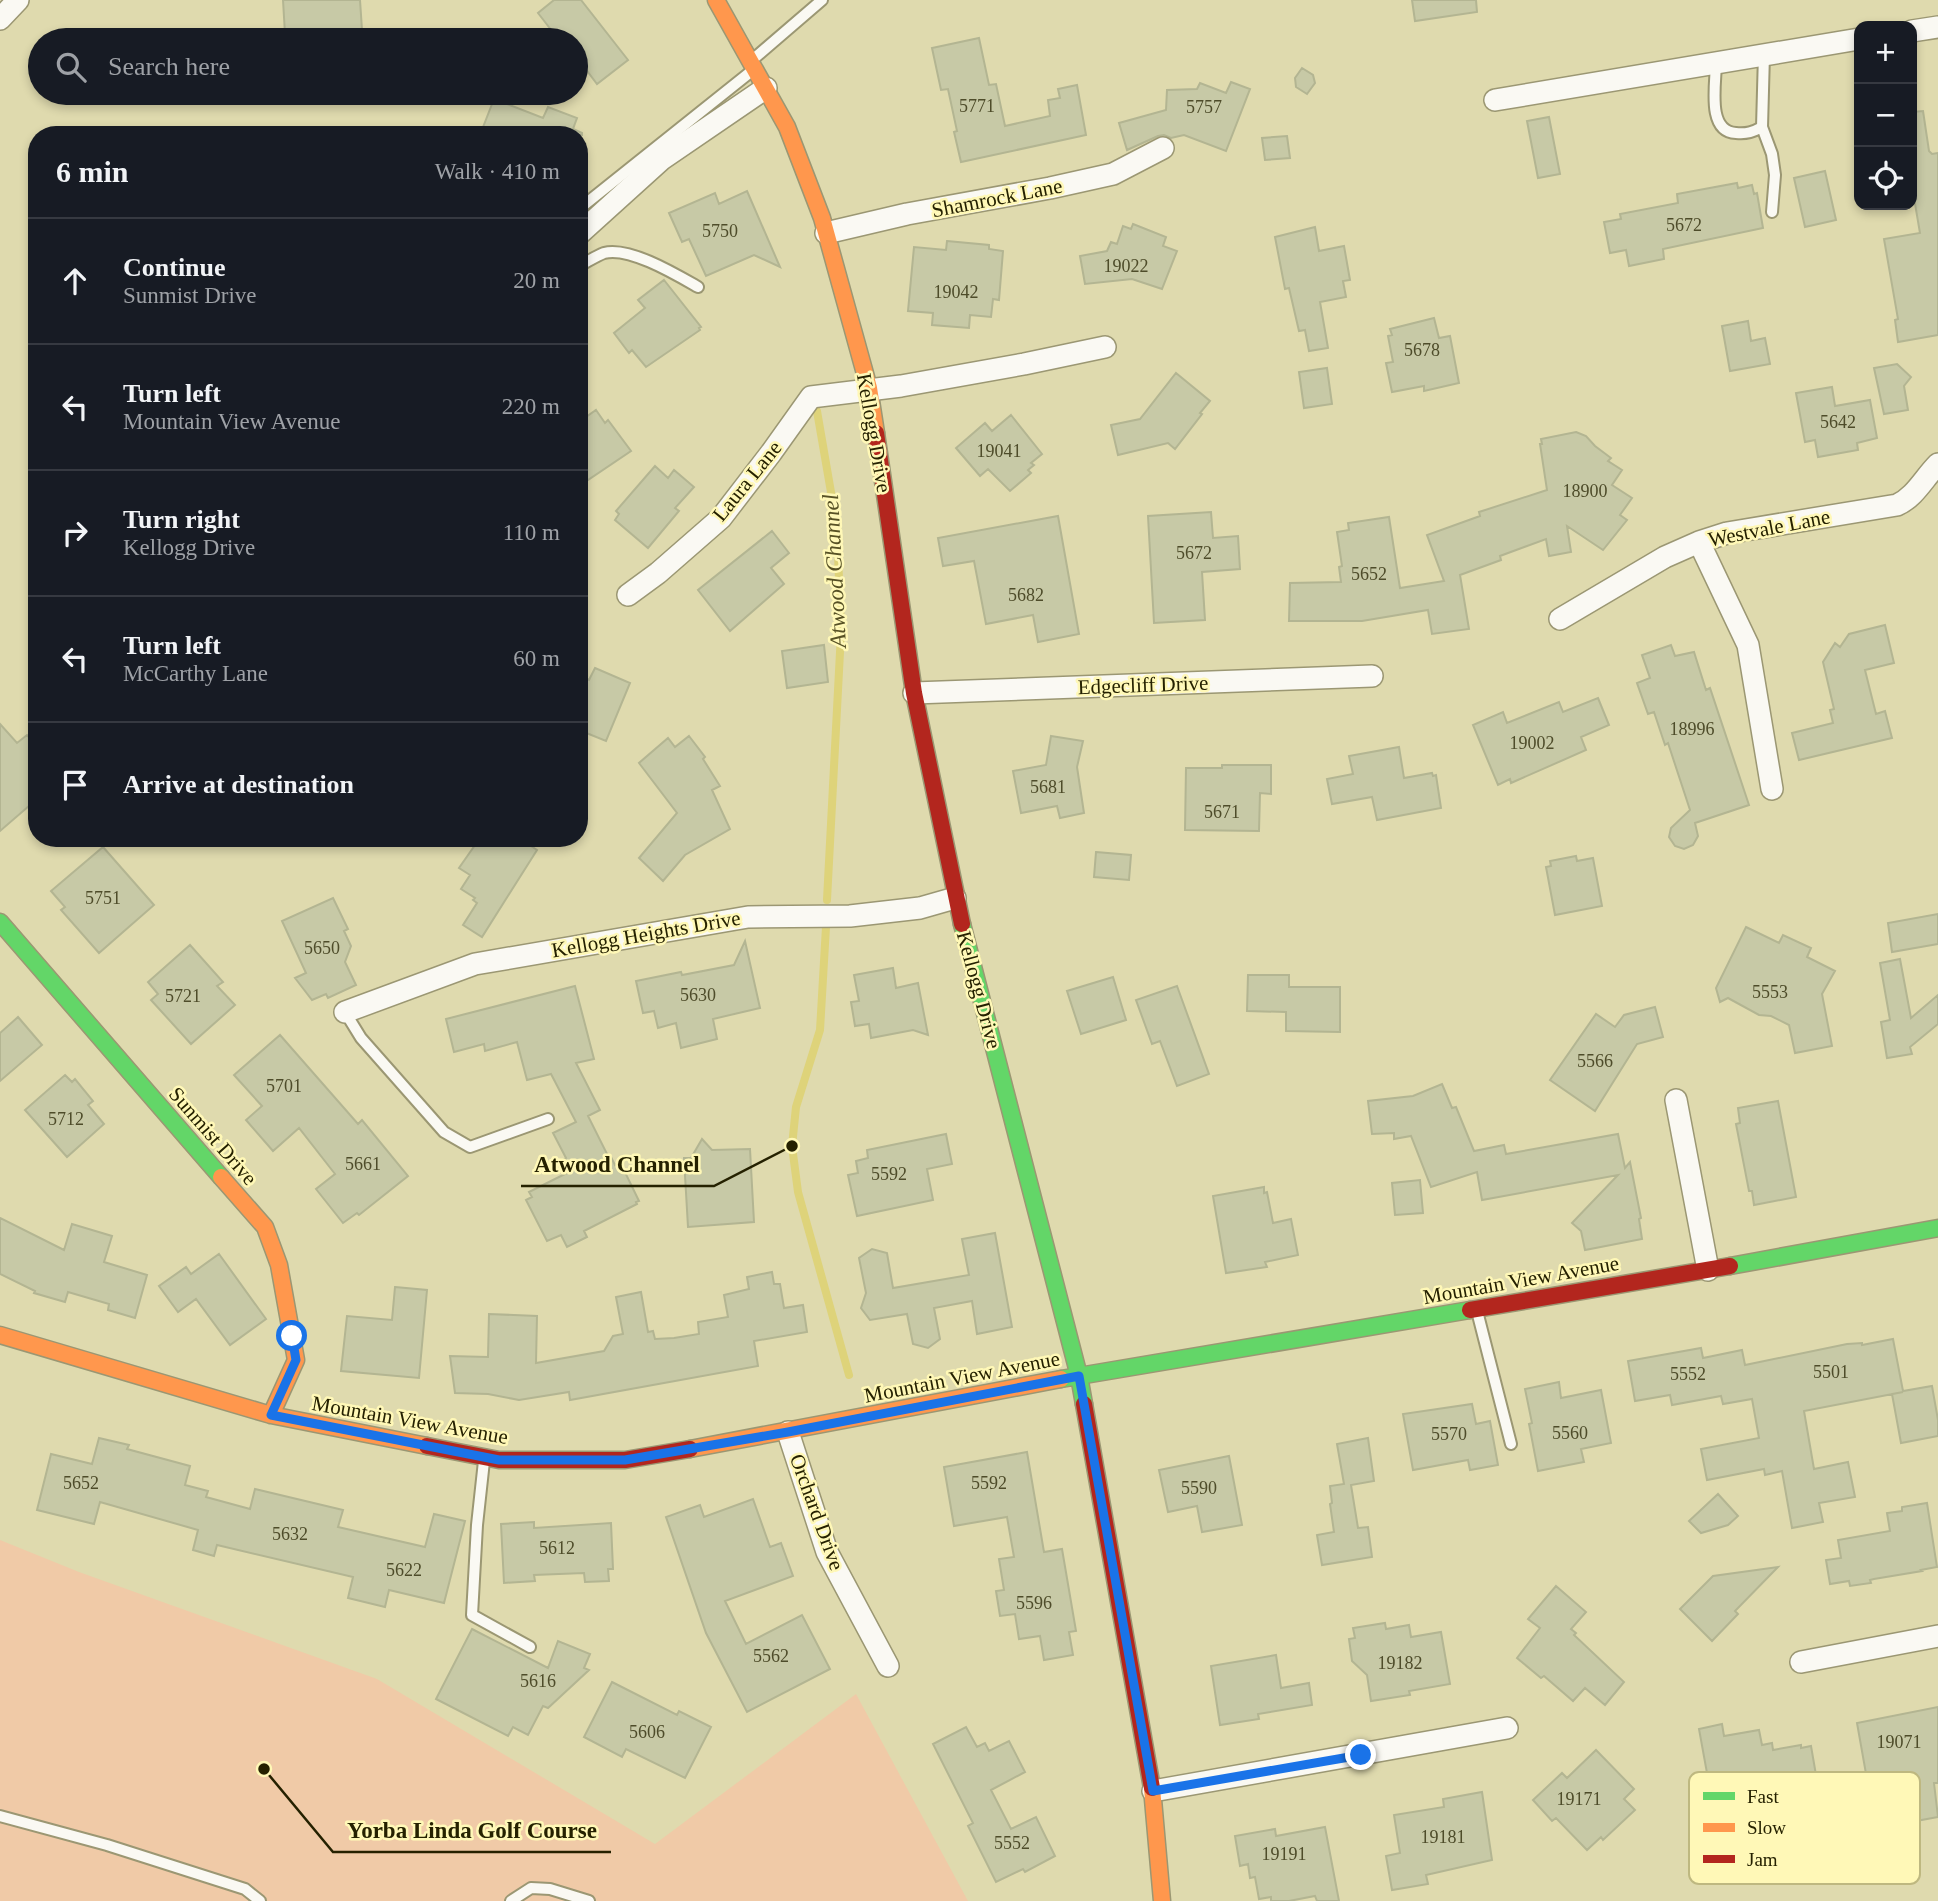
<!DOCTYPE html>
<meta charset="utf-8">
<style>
body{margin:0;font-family:"Times New Roman",serif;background:#242831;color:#f1f3f6}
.controls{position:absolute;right:21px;top:21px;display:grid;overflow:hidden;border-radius:14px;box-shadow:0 4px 10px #0003}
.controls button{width:63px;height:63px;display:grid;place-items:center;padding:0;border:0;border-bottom:2px solid #363941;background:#171b24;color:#f1f3f6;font:35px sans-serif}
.stop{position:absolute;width:21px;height:21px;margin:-16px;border:5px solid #1a73e8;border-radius:50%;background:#fff}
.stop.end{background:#1a73e8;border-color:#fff;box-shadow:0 2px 7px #0008}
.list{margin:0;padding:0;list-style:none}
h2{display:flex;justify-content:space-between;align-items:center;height:91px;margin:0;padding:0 28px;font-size:30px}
h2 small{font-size:23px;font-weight:400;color:#9ea1a6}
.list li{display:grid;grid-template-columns:46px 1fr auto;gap:21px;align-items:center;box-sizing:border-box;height:126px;padding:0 28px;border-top:2px solid #363941}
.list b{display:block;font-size:26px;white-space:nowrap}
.list p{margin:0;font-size:23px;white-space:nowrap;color:#9ea1a6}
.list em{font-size:23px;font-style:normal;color:#9ea1a6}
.icon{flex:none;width:38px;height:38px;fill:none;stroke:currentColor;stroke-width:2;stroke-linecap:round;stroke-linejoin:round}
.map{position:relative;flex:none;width:1938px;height:1901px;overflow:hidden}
.search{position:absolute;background:#171b24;box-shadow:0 4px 10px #0003;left:28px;top:28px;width:560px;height:77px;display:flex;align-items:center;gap:18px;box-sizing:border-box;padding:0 24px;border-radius:38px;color:#9ea1a6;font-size:26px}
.panel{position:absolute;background:#171b24;box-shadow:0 4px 10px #0003;left:28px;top:126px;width:560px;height:721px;border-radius:28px}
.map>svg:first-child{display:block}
</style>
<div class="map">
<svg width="1938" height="1901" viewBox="0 0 1938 1901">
<rect width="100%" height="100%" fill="#dfdaae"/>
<path fill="#f0caa7" d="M0,1540L79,1572L377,1679L655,1844L856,1694L968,1901H0Z"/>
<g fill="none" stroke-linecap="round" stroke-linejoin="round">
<path stroke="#ded37a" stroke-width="8" d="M817,411L837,527L841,633L827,900
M826,927L820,1030L796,1107L792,1146L798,1192L849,1375"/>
</g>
<path fill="#c7c9a6" stroke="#b3b592" stroke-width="2" d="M283,0H360L362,30L285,34Z
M554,0H581L628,60L597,84L576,56V40H559L538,13Z
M1412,0H1476L1477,12L1415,21Z
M979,38L989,85L996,84L1005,126L1050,116L1048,100L1060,98L1058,89L1077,85L1086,135L961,162L954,132L957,131L948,89L941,90L932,48Z
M1302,68L1313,75L1315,83L1307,94L1296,87L1295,78Z
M1231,82L1250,89L1226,151L1184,135L1171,138L1164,135L1158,136L1127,150L1119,123L1166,110L1167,90L1197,89L1200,83L1226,93Z
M494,99L543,118L548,107L577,118L573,129L582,133V135H480Z
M1923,111L1929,151L1932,154L1938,153V335L1898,342L1895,320L1898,319L1884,239L1920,233L1912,186V112Z
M1549,117L1560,174L1538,178L1527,121Z
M1287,136L1290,158L1265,160L1262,138Z
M1825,171L1836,220L1805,227L1794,178Z
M1737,183L1738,188L1752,185L1754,194L1757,193L1763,228L1663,249L1664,259L1629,266L1626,250L1610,253L1604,222L1621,219L1620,214L1678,203L1677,194Z
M747,191L780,267L754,255L706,276L689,239L682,242L669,213L715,193L719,204Z
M1133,224L1166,237L1163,246L1177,251L1162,289L1132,279L1085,284L1080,256L1107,251L1111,242L1117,244L1123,226L1131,229Z
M1315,227L1319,251L1344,246L1350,280L1343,281L1346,297L1320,302L1328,348L1309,351L1305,330L1299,331L1289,288L1285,289L1275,237Z
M947,241L989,245V249L1003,251L999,300L993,299L991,317L970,315L969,328L932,325L933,313L908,311L914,247L946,250Z
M664,280L701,327L699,328L700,330L646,367L632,350L629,353L614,333L645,308L638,300Z
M1434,318L1439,338L1450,336L1459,383L1424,391V386L1392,392L1386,363L1393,362L1388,336L1392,335L1390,329Z
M1748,321L1751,341L1765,338L1770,364L1730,371L1722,326Z
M1897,364L1911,377L1904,386L1908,410L1884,414L1874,368Z
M1327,368L1332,404L1304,408L1299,372Z
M1176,373L1210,401L1200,413L1202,414L1175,449L1168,443L1118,455L1111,425L1140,419Z
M1832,387L1835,406L1870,400L1877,438L1857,443L1858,450L1818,457L1815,440L1805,442L1796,393Z
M596,410L605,423L608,420L631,451L579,486V422Z
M1011,415L1042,454L1031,463L1034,465L1028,470L1031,473L1010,491L988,469L980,476L956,448L985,423L992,431Z
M1576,432L1586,436L1595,446L1611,458L1608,461L1622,470L1612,485L1632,498L1620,515L1627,520L1603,550L1567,526L1571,552L1549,556L1546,539L1500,556L1501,560L1460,575L1469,629L1432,634L1428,610L1362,621H1289L1290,583L1341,582L1339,567L1342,566L1337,532L1349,530L1348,523L1389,517L1400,588L1444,581L1427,535L1480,516L1479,512L1547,490L1540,444H1542L1541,439Z
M655,466L668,478L674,470L694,487L675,508L679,511L648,548L615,520L619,514L616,511Z
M1211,512L1213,538L1238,536L1240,569L1202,572L1205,620L1154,623L1148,516Z
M1058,516L1079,634L1038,642L1033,615L986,624L974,561L943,566L938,538Z
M772,531L789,553L771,568L784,584L730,631L698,590Z
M1885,625L1894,663L1865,670L1876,714L1885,711L1892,738L1799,760L1792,733L1833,723L1830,710L1834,709L1823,662L1835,643L1840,647L1849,634Z
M824,645L828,682L787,688L782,651Z
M1671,645L1675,656L1694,652L1706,690L1710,688L1749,805L1695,823L1698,836L1693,845L1684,849L1675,846L1669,837L1671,828L1690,810L1668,743L1665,745L1654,712L1648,714L1637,683L1650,678L1642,655Z
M595,668L630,683L606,741L579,730V676L589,680Z
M1598,698L1609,725L1581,737L1586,750L1511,783L1510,779L1498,785L1473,725L1503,712L1507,723L1559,702L1563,712Z
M0,724L17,743L27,735L37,746V799L0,831Z
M689,736L705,757L703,759L720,786L712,790L730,829L685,855L663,881L639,858L677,813L639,763L668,738L675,747Z
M1051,736L1083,741L1077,767L1084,813L1060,818L1057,806L1021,813L1013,771L1046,765Z
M1399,747L1404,778L1432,773L1433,776L1436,775L1441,808L1377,820L1372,797L1332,804L1327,779L1353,774L1349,756Z
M1222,765H1271V794L1260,793L1259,831L1185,830L1186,768H1222Z
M480,838H519L537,850L482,937L463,925L477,903L473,900L475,898L461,889L470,875L459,868Z
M103,847L154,905L99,953L61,910L65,907L51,891Z
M1096,852L1131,855L1129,880L1094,877Z
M1576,856L1577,861L1593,858L1602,906L1555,915L1546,867L1551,866L1550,861Z
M333,898L348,929L344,931L351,946L345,962L356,985L328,998L326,994L312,1000L295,978L306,973L282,921Z
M1938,914V944L1892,952L1888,923Z
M1746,927L1779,943L1783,935L1811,948L1807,957L1835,971L1822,994L1832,1046L1795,1053L1789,1025L1771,1016L1759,1015L1728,998L1720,1002L1716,988Z
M745,941L760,1008L713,1019L717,1039L681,1048L676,1023L658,1028L654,1011L643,1013L636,981L681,972L682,975L734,965Z
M190,945L223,982L217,986L235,1005L191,1044L151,1000L158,994L148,982Z
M1900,959L1911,1018L1938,995V1024L1910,1047L1912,1054L1887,1058L1881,1022L1890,1020L1880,963Z
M893,968L896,988L918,983L928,1035L913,1030L871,1038L869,1024L855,1026L851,1002L859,1001L854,975Z
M1248,975H1289V987H1340V1032L1286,1031V1012L1247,1011Z
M1113,977L1126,1020L1081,1034L1067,991Z
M575,986L594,1059L576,1063L600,1110L588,1116L609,1158L611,1157L615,1165L620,1162L639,1201L636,1202L637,1204L584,1231L587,1237L567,1247L561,1235L547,1241L526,1200L532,1197L529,1192L569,1172L563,1160L566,1158L553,1133L576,1122L551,1074L527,1080L517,1042L485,1051L484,1044L454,1052L446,1019Z
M1177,986L1209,1074L1177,1086L1160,1041L1152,1044L1136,1000Z
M1655,1007L1663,1037L1637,1044L1595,1111L1550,1080L1596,1014L1615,1027L1624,1015Z
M18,1017L42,1045L0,1081V1033Z
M280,1035L358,1124L362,1120L408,1176L359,1215L357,1213L343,1223L316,1189L335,1174L299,1128L273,1151L246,1120L262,1106L234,1075Z
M65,1075L72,1082L75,1079L93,1101L88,1105L104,1124L67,1157L25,1110Z
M1442,1084L1452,1108L1456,1107L1474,1151L1504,1145L1506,1154L1618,1134L1625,1168L1630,1162L1641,1218L1639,1219L1642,1239L1585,1250L1581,1231L1572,1223L1618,1175L1482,1200L1477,1172L1431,1187L1411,1136L1394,1139V1133L1372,1134L1368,1101L1413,1096Z
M1778,1101L1796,1197L1754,1205L1752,1191H1749L1736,1124L1740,1123L1738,1108Z
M946,1134L952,1164L927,1169L933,1200L857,1216L848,1175L858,1173L856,1161L868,1158L867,1150Z
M702,1139L712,1150L750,1149L754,1222L688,1227L684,1158H691Z
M1420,1180L1423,1213L1395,1215L1392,1183Z
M1264,1187V1193L1267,1192L1273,1223L1291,1219L1298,1255L1265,1262L1267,1267L1226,1273L1213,1196Z
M0,1218L64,1250L72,1224L112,1236L104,1262L147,1275L135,1318L108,1310L109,1304L68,1292L65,1302L34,1293L35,1291L0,1274Z
M995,1233L1012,1327L977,1334L972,1301L934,1308L940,1339L928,1348L913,1344L907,1314L870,1320L861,1308L866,1293L859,1258L872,1249L887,1253L893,1288L969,1275L962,1239Z
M219,1254L266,1319L230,1345L196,1299L178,1312L159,1286L186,1267L191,1274Z
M772,1272L774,1284H780L784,1308L803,1305L807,1332L754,1341L758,1366L570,1400L569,1392L519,1400L488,1394L455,1393L450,1356L488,1357L489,1314L537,1316L536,1363L604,1351L613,1336L623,1334L616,1297L641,1292L648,1332L653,1331L655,1339L674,1338L699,1334L698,1322L728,1317L724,1295L749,1289L747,1277Z
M395,1287L427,1290L419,1378L341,1371L347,1316L392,1320Z
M1893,1339L1903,1391L1932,1386L1938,1420V1436L1901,1443L1892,1394L1903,1392L1804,1411L1814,1469L1848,1462L1855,1497L1819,1503L1823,1522L1792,1528L1782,1471L1765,1475L1764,1469L1707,1480L1701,1449L1759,1438L1752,1399L1723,1404L1721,1396L1672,1405L1670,1395L1635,1401L1628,1361L1701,1348L1703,1358L1742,1350L1745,1365L1847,1344L1862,1343V1345Z
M1559,1382L1561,1398L1601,1390L1611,1443L1581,1449L1584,1462L1538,1471L1529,1424L1532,1423L1525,1389Z
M1472,1404L1476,1424L1490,1421L1498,1465L1470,1470L1468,1460L1413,1470L1403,1414Z
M99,1438L129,1445L127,1449L190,1466L185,1485L208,1491L206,1497L250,1509L255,1489L343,1510L338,1527L425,1547L434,1514L465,1521L444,1603L389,1590L385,1607L348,1598L353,1577L217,1545L214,1556L193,1550L198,1530L100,1502L94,1524L37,1510L51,1454L92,1464Z
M1368,1438L1374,1481L1351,1485L1358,1528L1368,1527L1372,1557L1322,1565L1317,1535L1334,1532L1330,1504L1332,1503L1330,1486L1344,1484L1337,1444Z
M1027,1452L1044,1552L1062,1549L1076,1631L1069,1632L1073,1655L1044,1660L1040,1636L1019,1639L1015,1614L1000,1616L996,1591L1004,1590L999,1559L1014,1557L1007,1517L954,1526L944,1467Z
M1229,1456L1242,1525L1202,1532L1197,1506L1168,1512L1159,1470Z
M1718,1494L1738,1516L1728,1525L1701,1533L1689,1521Z
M753,1499L770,1547L781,1543L793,1576L725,1601L746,1644L802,1615L830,1669L747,1712L706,1633L666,1517L700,1505L704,1517Z
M1927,1503L1937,1567L1921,1570L1922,1571L1874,1579L1870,1580L1871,1583L1850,1586L1849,1581L1830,1584L1826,1560L1841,1558L1838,1540L1890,1531L1887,1513L1902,1511V1507Z
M534,1522V1528L611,1523L613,1569H608L609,1581L585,1582L584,1573L534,1575L535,1581L504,1583L501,1524Z
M1778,1567L1735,1611L1738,1614L1712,1641L1680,1609L1713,1576Z
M1556,1586L1586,1612L1571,1629L1576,1633L1574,1635L1624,1682L1605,1705L1585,1688L1573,1701L1544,1676L1541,1678L1517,1658L1540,1628L1528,1619Z
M1385,1623L1386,1629L1409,1625L1411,1637L1441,1632L1450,1684L1409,1691L1410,1695L1371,1701L1367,1675L1352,1661L1349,1639L1355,1638L1353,1628Z
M472,1629L548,1668L558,1641L590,1654L584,1668L589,1670L548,1708L543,1706L528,1735L513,1727L508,1736L436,1699Z
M1276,1655L1281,1688L1309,1683L1312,1705L1258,1714L1259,1719L1220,1725L1211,1666Z
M612,1682L677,1715L679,1711L711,1727L685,1778L626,1749L622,1757L584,1737Z
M1938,1707V1783H1934L1938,1817L1916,1821L1908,1778L1868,1785L1857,1723Z
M1722,1724L1724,1736L1759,1730L1762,1745L1772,1743L1773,1750L1801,1745V1748L1811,1746L1816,1775L1734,1790L1736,1802L1713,1806L1699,1729Z
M966,1727L977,1747L985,1743L989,1751L1009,1741L1025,1772L991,1790L1011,1829L1036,1817L1055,1856L1025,1872L1023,1869L996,1882L968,1826L973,1823L933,1744Z
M1596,1750L1634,1789L1624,1799L1635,1810L1603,1840L1601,1837L1587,1850L1556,1818L1552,1821L1533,1800L1562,1773L1567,1778Z
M1482,1792L1492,1860L1426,1875L1428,1884L1392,1890L1386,1856L1400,1853L1394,1815L1444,1807L1443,1799Z
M1325,1827L1339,1901H1317L1315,1896L1289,1901H1271V1897L1259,1899L1255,1877L1250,1878L1248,1864L1240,1866L1235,1836L1275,1829L1276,1836Z"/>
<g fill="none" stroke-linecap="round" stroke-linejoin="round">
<defs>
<path id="lane" d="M1764,54L1762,127L1772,154L1775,175L1772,212
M751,61L822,0
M1716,62C1716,83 1706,132 1736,133C1747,134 1753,132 1762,127
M579,209L753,70
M579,266C587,262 596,256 604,253C629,246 677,275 698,287
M345,1012L361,1038L444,1132L470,1147L548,1119
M1477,1311L1511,1444
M484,1461L477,1525L472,1615L530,1647
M0,1816L107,1845L245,1889L260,1901
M511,1901L531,1888L550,1889L589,1901"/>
<path id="street" d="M0,19L18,0
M1912,31L1938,27
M1495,100L1859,39
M826,233L907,214L1050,188L1113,174L1163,148
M579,234L662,159L766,88
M1699,542L1748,645L1772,789
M628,595L658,573L721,518L771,453L811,397L901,386L1024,364L1105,347
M1560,619L1665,557L1699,542L1727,533L1897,505C1915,497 1924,478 1938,464
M914,693L1372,676
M345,1012L475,964L748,917L850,916L920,908L955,898
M1676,1100L1708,1270
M788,1432L827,1552L888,1666
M1801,1662L1938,1636
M1153,1791L1507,1728"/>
<path id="fast" d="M0,922L221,1177
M962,924L1079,1376L1084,1404
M1730,1266L1938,1228
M1061,1379L1470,1310"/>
<path id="slow" d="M716,0L787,127L822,218L869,388L876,433
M221,1177L265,1227L279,1265L296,1360L271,1415
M0,1335L271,1415L427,1446
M690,1449L1061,1379
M1152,1788L1162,1901"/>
<path id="jam" d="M876,433L914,693L962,924
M1470,1310L1730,1266
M1084,1404L1152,1788
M427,1446L499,1460H625L690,1449"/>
</defs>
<use href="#lane" stroke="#9b9773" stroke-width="14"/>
<use href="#street" stroke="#9b9773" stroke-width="24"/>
<use href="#fast" stroke="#9b9773" stroke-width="19"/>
<use href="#slow" stroke="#9b9773" stroke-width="19"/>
<use href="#jam" stroke="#9b9773" stroke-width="19"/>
<use href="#lane" stroke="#faf9f3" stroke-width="10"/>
<use href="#street" stroke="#faf9f3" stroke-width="21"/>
<use href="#fast" stroke="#63d668" stroke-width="16"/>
<use href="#slow" stroke="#ff974d" stroke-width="16"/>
<use href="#jam" stroke="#b3261e" stroke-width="16"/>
</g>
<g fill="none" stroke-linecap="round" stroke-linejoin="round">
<path stroke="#1a73e8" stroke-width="9" d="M292,1336L296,1360L271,1415L499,1460H625L788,1432L1079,1376L1153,1791L1361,1755"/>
</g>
<g text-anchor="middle" stroke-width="5" stroke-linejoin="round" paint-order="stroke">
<g font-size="18" fill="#4e4c2a">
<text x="977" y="112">5771</text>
<text x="1204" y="113">5757</text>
<text x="1684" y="231">5672</text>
<text x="720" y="237">5750</text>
<text x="1126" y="272">19022</text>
<text x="956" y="298">19042</text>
<text x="1422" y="356">5678</text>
<text x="1838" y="428">5642</text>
<text x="999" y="457">19041</text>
<text x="1585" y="497">18900</text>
<text x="1194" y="559">5672</text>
<text x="1369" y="580">5652</text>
<text x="1026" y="601">5682</text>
<text x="1692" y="735">18996</text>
<text x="1532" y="749">19002</text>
<text x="1048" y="793">5681</text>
<text x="1222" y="818">5671</text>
<text x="103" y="904">5751</text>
<text x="322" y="954">5650</text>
<text x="1770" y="998">5553</text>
<text x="698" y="1001">5630</text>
<text x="183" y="1002">5721</text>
<text x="1595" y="1067">5566</text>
<text x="284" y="1092">5701</text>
<text x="66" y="1125">5712</text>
<text x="363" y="1170">5661</text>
<text x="889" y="1180">5592</text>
<text x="1831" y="1378">5501</text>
<text x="1688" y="1380">5552</text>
<text x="1570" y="1439">5560</text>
<text x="1449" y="1440">5570</text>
<text x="81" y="1489">5652</text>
<text x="989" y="1489">5592</text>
<text x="1199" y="1494">5590</text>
<text x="290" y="1540">5632</text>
<text x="557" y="1554">5612</text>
<text x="404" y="1576">5622</text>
<text x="1034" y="1609">5596</text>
<text x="771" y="1662">5562</text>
<text x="1400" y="1669">19182</text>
<text x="538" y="1687">5616</text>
<text x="647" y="1738">5606</text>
<text x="1899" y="1748">19071</text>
<text x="1579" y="1805">19171</text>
<text x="1443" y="1843">19181</text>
<text x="1012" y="1849">5552</text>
<text x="1284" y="1860">19191</text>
</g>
<g font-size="21" fill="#252100" stroke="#fff8b7">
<text transform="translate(997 198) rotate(-11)" y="7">Shamrock Lane</text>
<text transform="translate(874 433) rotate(80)" y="7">Kellogg Drive</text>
<text transform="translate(747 481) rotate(-51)" y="7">Laura Lane</text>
<text transform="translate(1769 528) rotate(-11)" y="7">Westvale Lane</text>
<text transform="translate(1143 685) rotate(-2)" y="7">Edgecliff Drive</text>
<text transform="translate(646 934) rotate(-10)" y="7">Kellogg Heights Drive</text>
<text transform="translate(979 990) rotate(75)" y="7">Kellogg Drive</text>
<text transform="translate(213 1136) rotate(49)" y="7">Sunmist Drive</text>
<text transform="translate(1521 1280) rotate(-10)" y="7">Mountain View Avenue</text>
<text transform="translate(962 1377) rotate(-11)" y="7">Mountain View Avenue</text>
<text transform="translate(410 1420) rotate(10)" y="7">Mountain View Avenue</text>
<text transform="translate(817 1512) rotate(70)" y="7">Orchard Drive</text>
</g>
<g font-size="23" font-style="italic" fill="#575125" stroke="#fff8b7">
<text transform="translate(834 571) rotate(-93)" y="8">Atwood Channel</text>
</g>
</g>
<rect x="1689" y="1772" width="231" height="112" rx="10" fill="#fff8b7" stroke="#beb880" stroke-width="2"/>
<rect x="1703" y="1792" width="32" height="8" fill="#63d668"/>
<rect x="1703" y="1823" width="32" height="9" fill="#ff974d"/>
<rect x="1703" y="1855" width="32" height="8" fill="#b3261e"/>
<g font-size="19" fill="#252100">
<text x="1747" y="1803">Fast</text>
<text x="1747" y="1834">Slow</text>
<text x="1747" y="1866">Jam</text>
</g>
<path fill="none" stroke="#252100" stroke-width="2.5" d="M792 1146L714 1186H521M264 1769L333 1852H611"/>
<g fill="#252100" stroke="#fff8b7" stroke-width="2.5">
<circle cx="792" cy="1146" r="7"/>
<circle cx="264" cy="1769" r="7"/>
</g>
<g font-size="23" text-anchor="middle" font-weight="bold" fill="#252100" stroke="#fff8b7" stroke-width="5" stroke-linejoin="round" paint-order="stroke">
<text x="617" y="1172">Atwood Channel</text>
<text x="472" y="1838">Yorba Linda Golf Course</text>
</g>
</svg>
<div class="controls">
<button>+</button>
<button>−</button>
<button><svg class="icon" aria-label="locate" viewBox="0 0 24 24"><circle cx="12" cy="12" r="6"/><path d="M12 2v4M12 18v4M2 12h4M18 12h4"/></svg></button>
</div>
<div class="stop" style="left:292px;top:1336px"></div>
<div class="stop end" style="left:1361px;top:1755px"></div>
<div class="search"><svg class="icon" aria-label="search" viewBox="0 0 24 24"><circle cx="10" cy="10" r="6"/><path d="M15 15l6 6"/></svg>Search here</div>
<section class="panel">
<h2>6 min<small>Walk · 410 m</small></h2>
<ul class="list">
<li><svg class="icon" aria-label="ahead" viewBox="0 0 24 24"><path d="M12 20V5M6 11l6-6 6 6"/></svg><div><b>Continue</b><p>Sunmist Drive</p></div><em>20 m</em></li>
<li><svg class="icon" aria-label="left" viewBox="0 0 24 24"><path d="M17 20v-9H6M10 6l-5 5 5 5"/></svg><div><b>Turn left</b><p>Mountain View Avenue</p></div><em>220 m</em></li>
<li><svg class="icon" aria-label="right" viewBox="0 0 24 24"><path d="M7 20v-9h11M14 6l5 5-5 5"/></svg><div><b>Turn right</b><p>Kellogg Drive</p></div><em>110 m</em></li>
<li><svg class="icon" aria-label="left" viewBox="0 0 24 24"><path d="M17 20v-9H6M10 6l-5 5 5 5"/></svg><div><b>Turn left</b><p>McCarthy Lane</p></div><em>60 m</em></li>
<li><svg class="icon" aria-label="arrive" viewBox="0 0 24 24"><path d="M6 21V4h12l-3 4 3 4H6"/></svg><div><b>Arrive at destination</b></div></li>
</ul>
</section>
</div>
